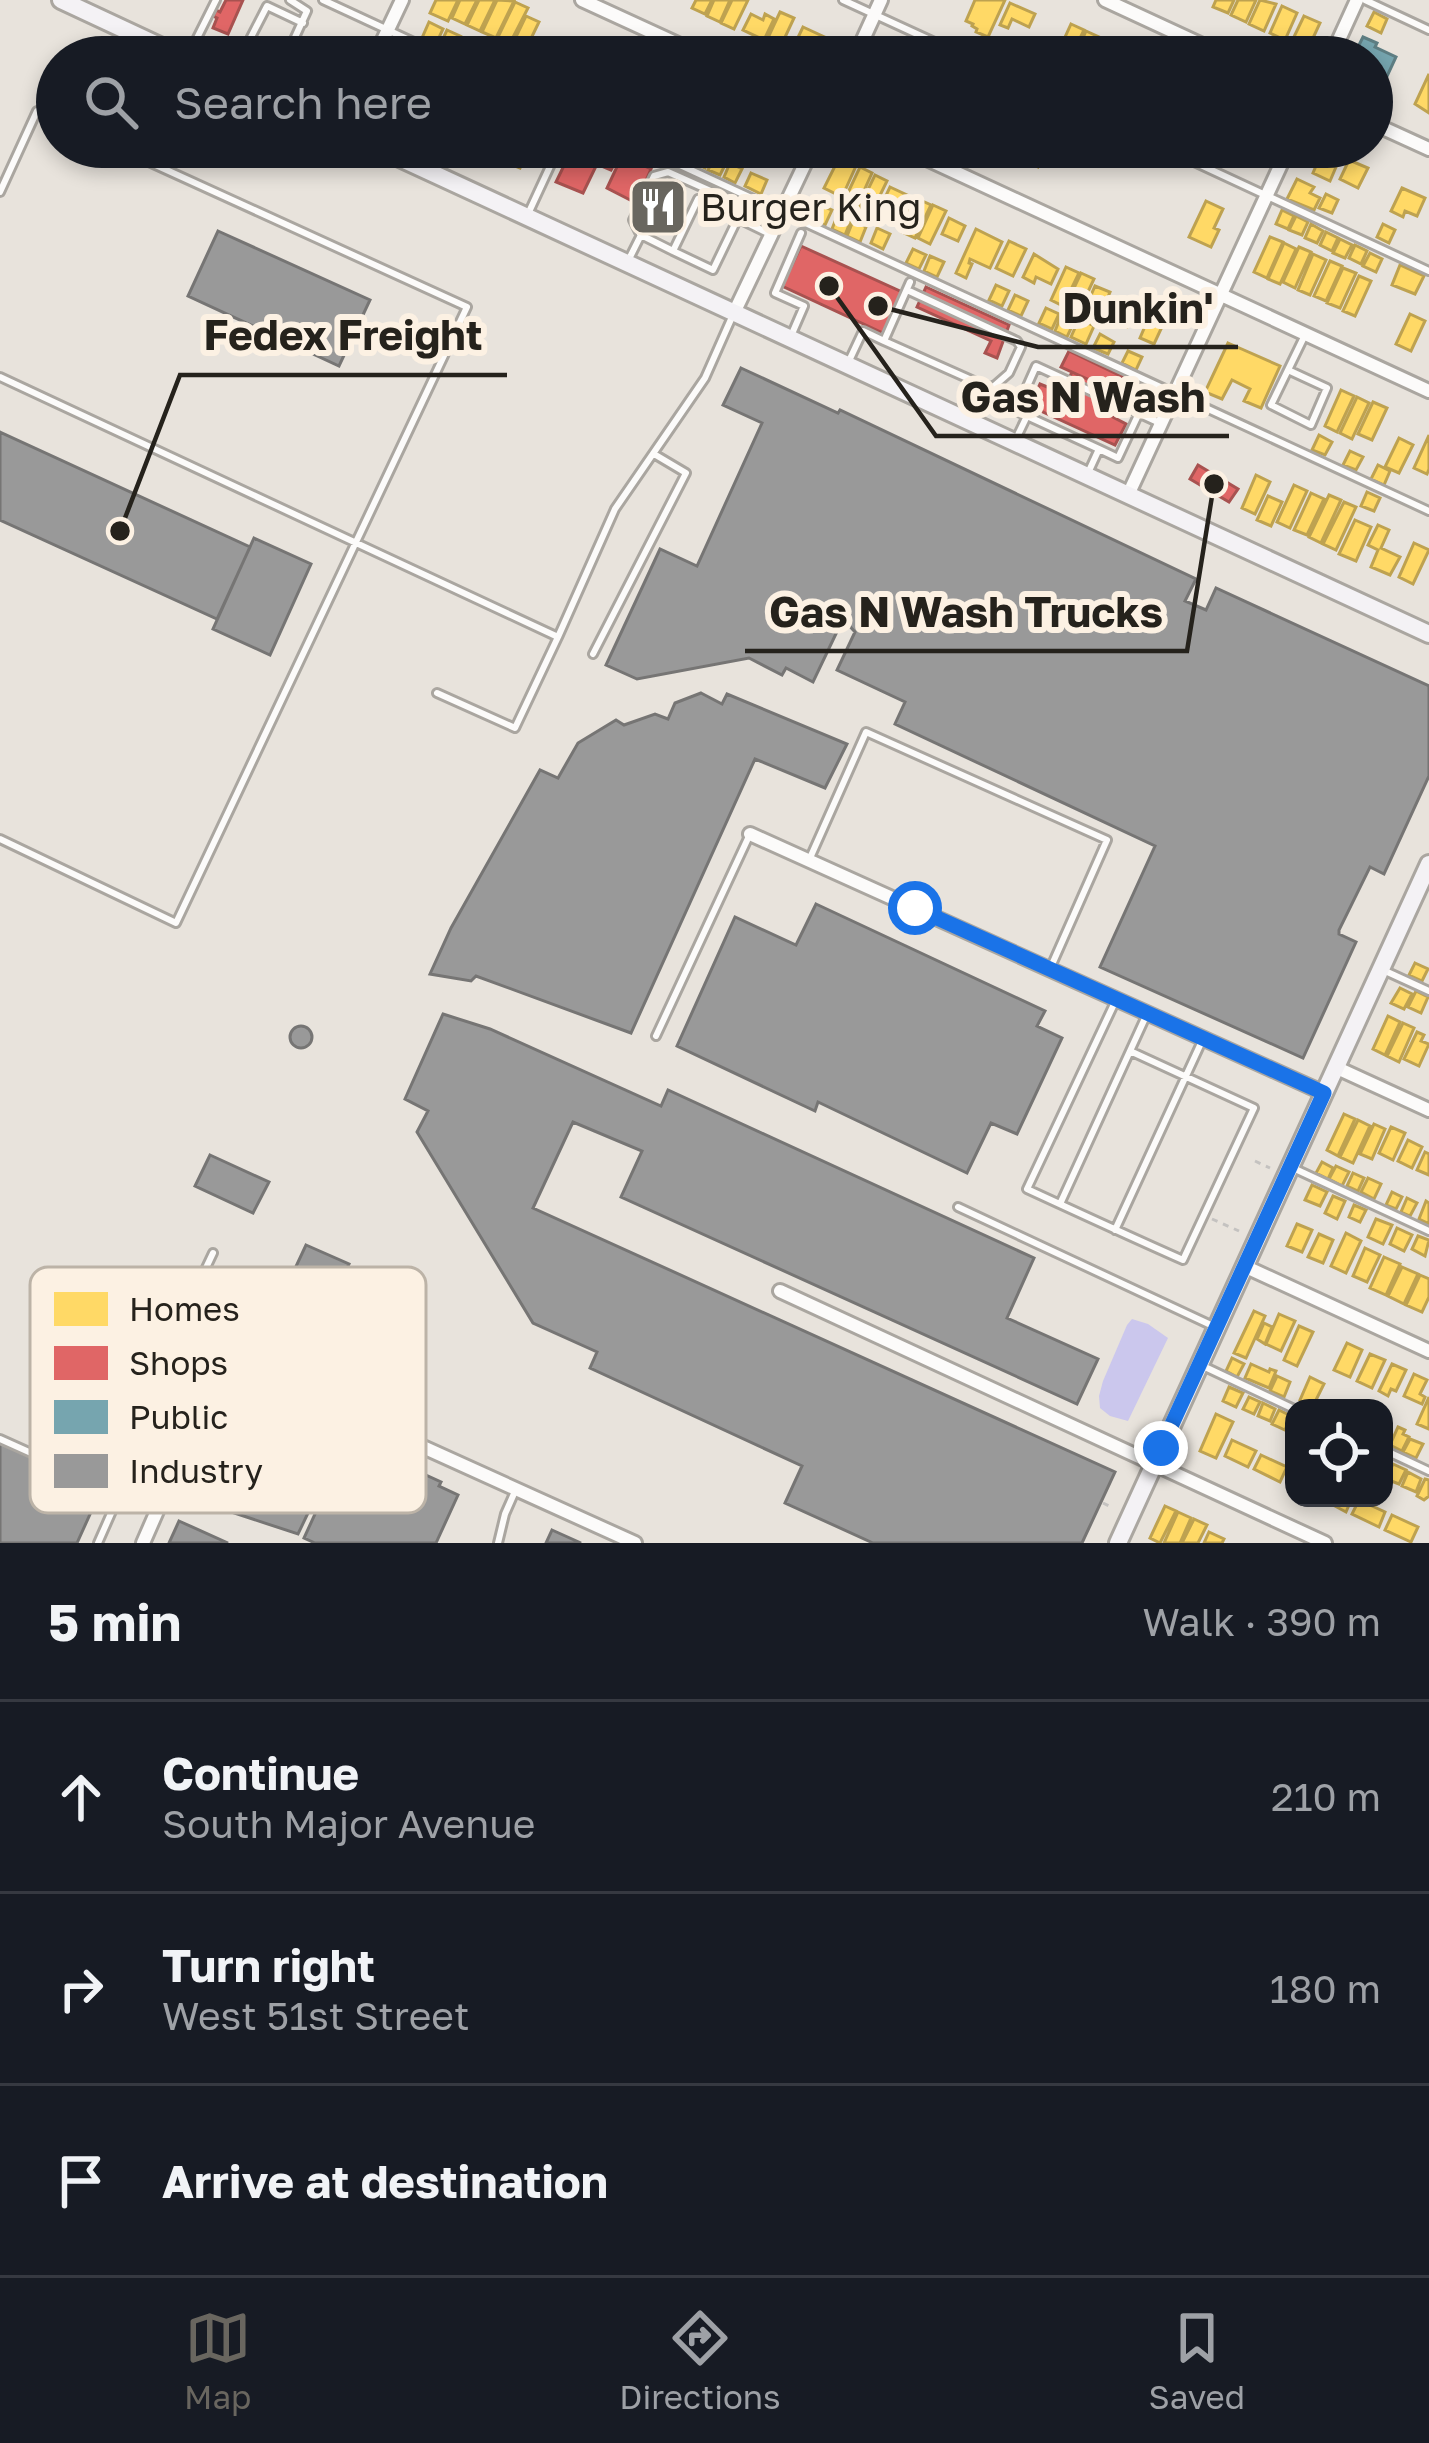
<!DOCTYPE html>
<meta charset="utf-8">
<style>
body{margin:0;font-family:"Golos Text",sans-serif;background:#20242c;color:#f1f3f6}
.controls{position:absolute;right:36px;bottom:36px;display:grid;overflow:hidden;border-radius:24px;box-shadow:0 6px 18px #0003}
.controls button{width:108px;height:108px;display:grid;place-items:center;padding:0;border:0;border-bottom:3px solid #363941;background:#171b24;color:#f1f3f6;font:60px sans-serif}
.stop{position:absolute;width:36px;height:36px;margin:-27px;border:9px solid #1a73e8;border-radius:50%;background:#fff}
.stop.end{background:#1a73e8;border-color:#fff;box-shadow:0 3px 12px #0008}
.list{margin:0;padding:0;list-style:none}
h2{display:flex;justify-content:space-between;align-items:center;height:156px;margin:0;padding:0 48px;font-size:51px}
h2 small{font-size:39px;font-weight:400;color:#9ea1a6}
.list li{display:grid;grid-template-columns:78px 1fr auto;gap:36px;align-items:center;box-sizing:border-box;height:192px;padding:0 48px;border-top:3px solid #363941}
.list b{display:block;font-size:45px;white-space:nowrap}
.list p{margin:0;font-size:39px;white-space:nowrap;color:#9ea1a6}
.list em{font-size:39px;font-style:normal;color:#9ea1a6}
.icon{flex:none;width:66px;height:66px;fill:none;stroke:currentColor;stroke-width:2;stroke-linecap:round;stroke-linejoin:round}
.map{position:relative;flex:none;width:1429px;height:1543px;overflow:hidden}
.search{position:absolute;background:#171b24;box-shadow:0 6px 18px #0003;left:36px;right:36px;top:36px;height:132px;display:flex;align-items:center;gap:30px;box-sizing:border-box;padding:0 42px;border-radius:66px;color:#9ea1a6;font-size:45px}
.sheet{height:732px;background:#171b24}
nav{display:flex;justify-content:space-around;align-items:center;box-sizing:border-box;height:168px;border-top:3px solid #363941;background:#171b24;font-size:33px;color:#9ea1a6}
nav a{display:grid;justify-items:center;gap:6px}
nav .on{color:#69665f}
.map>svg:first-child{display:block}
</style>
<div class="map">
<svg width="1429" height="1543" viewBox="0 0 1429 1543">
<rect width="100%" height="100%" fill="#e8e3dc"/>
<path fill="#cbc7ed" d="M1132,1319L1148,1324L1168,1338L1128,1421L1110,1416L1100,1408L1099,1396L1103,1381L1127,1325Z"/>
<path fill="#ffd966" stroke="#bea250" stroke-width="3" d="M436,0H458L448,21L430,13Z
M460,0H477L465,24L452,18Z
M479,0H495L480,31L467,25Z
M497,0L514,1L496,38L482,32Z
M696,0H712L705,14L692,8Z
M714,0H730L720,22L707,16Z
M732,0H748L734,29L721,23Z
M975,0H1005L988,37L976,32L977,29L972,26L973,24L966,21Z
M1216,0H1234L1228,13L1213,7Z
M1238,0H1256L1246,22L1231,15Z
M1260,0L1276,4L1264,31L1249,24Z
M515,2L528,8L509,45L497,39Z
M1010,3L1035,14L1029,27L1012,19L1008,28L1000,25Z
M1282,6L1297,13L1285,40L1270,33Z
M780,12L794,18L780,48L766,42Z
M1374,12L1387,19L1381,33L1367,26Z
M751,14L763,20L765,14L774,19L764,40L743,30Z
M526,16L539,22L525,51L512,45Z
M1304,16L1320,23L1307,51L1291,43Z
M429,22L443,29L436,44L422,38Z
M1071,24L1084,30L1071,57H1056Z
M803,27L831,40L825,54L821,52L818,57H795L796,54L791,52Z
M447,30L460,36L453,51L440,45Z
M1086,31L1099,37L1089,57H1074Z
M462,37L475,43L468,57L455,51Z
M587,41L600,47L595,57H579Z
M1109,42L1127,50L1124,57H1102Z
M477,44L490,50L487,57H471Z
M1429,74V113L1415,104Z
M504,147L529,148L520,168L510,164L513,157L501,152Z
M681,147H697L690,161L677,155Z
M701,147L713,152L705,168L693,162Z
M756,147H780L771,165L751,156Z
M1014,147H1029L1023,160L1011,154Z
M1032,147H1047L1038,167L1026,161Z
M1324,147L1342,153L1330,181L1313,173Z
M715,156L727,161L720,175L708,170Z
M839,158L856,166L842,197L824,188Z
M1349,160L1368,168L1358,188L1340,179Z
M730,163L742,169L735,183L724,177Z
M860,167L872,173L857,206L844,201Z
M751,173L767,180L761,194L745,186Z
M875,175L887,181L871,214L859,208Z
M1297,179L1314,187L1310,193L1320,198L1314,210L1287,199Z
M890,187L907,195L903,204L909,207L904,217L881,206Z
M1402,188L1425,198L1417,216L1405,211L1403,217L1391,211Z
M1326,194L1338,200L1332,213L1319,208Z
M918,199L931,205L915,238L902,232Z
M1206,201L1223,209L1214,228L1219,230L1211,247L1189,237Z
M818,204L832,210L825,225L812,219Z
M933,205L946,211L930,244L918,238Z
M1282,210L1294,216L1288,229L1276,224Z
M838,214L851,220L845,235L832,229Z
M1296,216L1308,222L1302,235L1289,230Z
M949,218L965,226L958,241L942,234Z
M853,221L866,227L860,242L847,236Z
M1311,224L1323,231L1317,243L1305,238Z
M1383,224L1395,230L1389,243L1377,237Z
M877,228L890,234L883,249L871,243Z
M976,229L1002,242L990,268L970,259L969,263L972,264L966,278L956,273Z
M1326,232L1338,238L1332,251L1320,245Z
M1270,237L1283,242L1267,278L1254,272Z
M1340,239L1352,245L1345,258L1333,253Z
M1009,241L1026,249L1013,276L996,268Z
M1284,243L1296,249L1280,284L1268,279Z
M1355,245L1367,251L1361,264L1349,258Z
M1299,247L1311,252L1295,288L1283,282Z
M913,249L926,255L919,269L906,263Z
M1370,253L1382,259L1376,272L1363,266Z
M1034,254L1058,269L1051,284L1036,277L1034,283L1023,277Z
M1313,254L1326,260L1310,295L1298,290Z
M930,256L944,262L937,277L924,271Z
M1330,261L1342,266L1326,301L1314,296Z
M1400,265L1424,276L1415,294L1392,285Z
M1066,267L1079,273L1063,306L1051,300Z
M1343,268L1356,273L1340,308L1327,303Z
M1081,273L1094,279L1078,313L1065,307Z
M1359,276L1371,281L1355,316L1343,311Z
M996,285L1009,291L1002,306L989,300Z
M1095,286L1110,292L1100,316L1085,309Z
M1015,295L1028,301L1021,316L1008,310Z
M1122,297L1137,304L1127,327L1112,321Z
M1046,308L1059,314L1052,329L1039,323Z
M1152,310L1167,316L1154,344L1140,338Z
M1410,314L1425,321L1411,351L1396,344Z
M1061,316L1074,322L1067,337L1055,331Z
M1079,319L1094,326L1086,344L1071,337Z
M1100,334L1114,342L1108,354L1093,348Z
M1228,343L1280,366L1261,408L1244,401L1250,389L1232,380L1222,399L1205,392Z
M1128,351L1142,357L1136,370L1122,363Z
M1341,390L1354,396L1337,432L1325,426Z
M1357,397L1369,403L1352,439L1340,433Z
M1373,402L1387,408L1372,440L1358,434Z
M1319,435L1332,442L1325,455L1312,450Z
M1429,435V469L1427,474L1414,468Z
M1399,438L1413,445L1399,473L1385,467Z
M1350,451L1363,457L1356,470L1343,465Z
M1378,465L1390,471L1384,485L1371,479Z
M1256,475L1270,482L1255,514L1242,508Z
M1294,485L1307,491L1290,528L1277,522Z
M1367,492L1380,498L1374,511L1361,506Z
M1311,493L1324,499L1307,535L1294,530Z
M1329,495L1341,500L1321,543L1309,537Z
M1268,496L1282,502L1271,526L1257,520Z
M1344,502L1356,507L1336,550L1323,544Z
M1355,520L1371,527L1356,561L1339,554Z
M1378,525L1389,530L1381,548L1400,557L1390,575L1371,567L1378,550L1368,545Z
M1414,543L1429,550L1413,584L1399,577Z
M1415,963L1428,969L1422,981L1409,975Z
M1400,988L1412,994L1404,1009L1391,1003Z
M1416,991L1428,997L1421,1013L1408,1007Z
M1388,1016L1400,1022L1385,1055L1373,1049Z
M1403,1023L1414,1028L1399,1062L1387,1056Z
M1417,1032L1424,1035L1421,1041L1429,1044L1419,1066L1404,1059Z
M1344,1114L1355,1119L1338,1156L1327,1150Z
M1358,1120L1370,1126L1353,1163L1340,1157Z
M1374,1124L1385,1129L1372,1159L1360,1154Z
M1391,1127L1405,1133L1393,1160L1379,1153Z
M1408,1140L1422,1147L1412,1168L1398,1161Z
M1425,1152L1429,1154V1175L1417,1170Z
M1322,1162L1333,1168L1328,1179L1316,1173Z
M1336,1166L1349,1172L1342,1186L1329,1179Z
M1353,1173L1364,1178L1358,1191L1347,1186Z
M1368,1178L1381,1184L1374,1199L1361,1192Z
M1312,1185L1327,1192L1320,1206L1305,1200Z
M1392,1192L1402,1197L1396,1209L1386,1205Z
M1333,1196L1345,1201L1337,1219L1325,1213Z
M1407,1198L1417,1203L1410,1216L1401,1212Z
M1426,1201L1429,1203V1224L1419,1219Z
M1354,1205L1366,1210L1360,1222L1349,1217Z
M1376,1219L1392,1225L1383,1244L1368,1237Z
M1297,1224L1312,1230L1302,1252L1287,1246Z
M1397,1228L1412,1235L1404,1251L1390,1244Z
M1346,1233L1361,1241L1346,1273L1331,1266Z
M1319,1234L1333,1240L1323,1263L1308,1257Z
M1418,1236L1429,1240L1425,1256L1412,1249Z
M1365,1248L1380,1255L1367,1282L1353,1276Z
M1384,1257L1400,1264L1386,1295L1370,1288Z
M1402,1267L1418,1274L1404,1304L1388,1296Z
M1420,1275L1429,1279V1297L1422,1312L1406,1305Z
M1254,1311L1265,1316L1246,1358L1234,1353Z
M1279,1314L1295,1321L1281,1351L1266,1344Z
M1264,1323L1272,1327L1265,1344L1257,1339Z
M1299,1326L1313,1332L1297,1366L1284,1360Z
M1347,1343L1362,1350L1350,1377L1334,1370Z
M1370,1354L1385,1360L1372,1388L1357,1381Z
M1232,1358L1244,1364L1237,1377L1226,1371Z
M1251,1364L1269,1372L1270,1369L1276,1371L1269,1388L1245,1378Z
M1392,1364L1406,1370L1396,1391L1391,1389L1388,1396L1379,1391Z
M1414,1374L1427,1380L1420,1394L1425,1397L1422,1404L1404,1396Z
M1277,1376L1290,1382L1284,1397L1270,1391Z
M1310,1377L1324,1384L1313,1406L1300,1400Z
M1229,1387L1243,1393L1236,1407L1223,1401Z
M1249,1397L1260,1402L1254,1414L1243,1409Z
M1429,1397V1429L1417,1424Z
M1263,1403L1275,1409L1270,1421L1258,1416Z
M1279,1410L1291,1416L1285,1430L1272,1424Z
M1216,1414L1233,1422L1216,1458L1200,1451Z
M1398,1427L1405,1430L1403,1434L1409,1437L1402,1451L1390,1445Z
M1410,1439L1423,1444L1416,1458L1403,1452Z
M1232,1440L1256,1451L1248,1467L1225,1456Z
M1261,1455L1287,1467L1280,1482L1254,1469Z
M1393,1464L1406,1470L1399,1484L1386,1479Z
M1408,1472L1421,1479L1416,1492L1402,1486Z
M1425,1479L1429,1480V1496L1424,1500L1417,1496Z
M1320,1498H1352L1346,1512Z
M1359,1500L1385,1512L1379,1527L1352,1514Z
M1165,1506L1176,1511L1160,1543L1150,1538Z
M1178,1512L1191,1518L1180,1543H1164Z
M1392,1515L1418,1527L1411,1542L1385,1530Z
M1194,1519L1207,1525L1198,1543H1182Z
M1209,1532L1224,1539L1222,1543H1204Z"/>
<path fill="#e06666" stroke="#a85250" stroke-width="3" d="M226,0H243L228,34L213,28L217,18L213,16L216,10L220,12Z
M573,147L600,158L605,147L623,149L611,170L597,164L583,193L556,182Z
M622,156L651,169L636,203L607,188Z
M670,180L680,185L675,193L679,195L662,231L636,219L654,183L665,189Z
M801,246L902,292L883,333L782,286Z
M926,287L1009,325L997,358L985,353L991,341L917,307Z
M1069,351L1129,380L1122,395L1061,367Z
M1072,372L1116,392L1107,414L1126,424L1115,445L1030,406L1040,384L1062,393Z
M1198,465L1238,489L1229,502L1190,479Z"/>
<path fill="#76a5af" stroke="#5e7e83" stroke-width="3" d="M1363,37L1377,43L1375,47L1396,57L1382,87L1372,82V57H1353Z"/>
<path fill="#999" stroke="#767574" stroke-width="3" d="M218,231L370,300L339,366L188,296Z
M741,368L838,413L840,410L1196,579L1185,601L1206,610L1216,588L1429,686V776L1384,874L1370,867L1339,930V934L1356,942L1303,1058L1100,967L1155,846L895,724L905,702L837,670L855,632L843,619L813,682L786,668L782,675L749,658L637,679L606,665L660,549L697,566L762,423L723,405Z
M0,432L250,547L217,619L0,520Z
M254,538L311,564L270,655L213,629Z
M701,693L722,704L727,694L847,744L825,788L755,759L631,1033L476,976L471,981L430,974L451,928L540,770L558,778L578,743L616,720L624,725L655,714L668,719L675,703Z
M816,904L1045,1011L1037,1026L1062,1038L1017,1134L991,1123L967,1173L818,1102L815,1111L677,1046L735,917L796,945Z
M443,1014L490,1029L661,1106L668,1090L1034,1258L1007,1318L1098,1359L1077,1404L621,1197L642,1151L573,1122L533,1208L1115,1472L1082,1543H873L785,1503L802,1466L590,1368L597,1352L533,1323L417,1132L428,1111L405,1099Z
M290 1037a11 11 0 1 1 22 0a11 11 0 1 1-22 0Z
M210,1155L269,1182L253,1213L195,1186Z
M306,1245L349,1264L306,1355L264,1335Z
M240,1386L299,1411L284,1444L326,1463L316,1486L319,1490L298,1534L189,1498Z
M349,1440L441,1482L439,1486L458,1495L436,1543H315L304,1538Z
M0,1443L101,1490L77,1543H0Z
M179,1521L228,1543H169Z
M552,1530L581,1543H546Z"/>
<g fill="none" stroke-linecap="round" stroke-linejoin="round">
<defs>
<path id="lane" d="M323,0L446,57
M843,0L967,57
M1365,0L1429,30
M188,56L216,0
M282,57L249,41L267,6L303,23
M286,57L307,11L290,0
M641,147L1429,511
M1162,147L1429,271
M0,192L37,111L57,120
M528,214L559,147
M640,234L633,220L654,176L668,172L724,197L729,211
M673,251L713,270L738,218
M628,261L641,235L673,251L698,199L770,234
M791,336L804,306L775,293L801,233
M884,341L985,386L993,387L1009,373L1021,347L1017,341L907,290
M848,363L863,331L884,341L910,282
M1288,370L1327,388L1311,425L1271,405L1304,337
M0,377L558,637L615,509L705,378L732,317
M1027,416L1016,411L1036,366L1162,424
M1016,439L1027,416L1099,449L1088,473
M1099,449L1118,458L1139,413
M593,654L686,473L654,454
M437,693L515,728L558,637
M0,839L176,923L467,307L116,147
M810,858L866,732L1107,840L1050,969
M1383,970L1429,991
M656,1036L750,834
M1130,1051L1146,1016
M1293,1168L1429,1231
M1060,1204L1130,1051L1254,1108L1183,1260C1131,1237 1079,1213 1027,1189L1115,1002
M958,1207L1213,1326
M1115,1230L1202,1041
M102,1293L221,1348L241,1364
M178,1327L213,1253
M1205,1367L1294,1409
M344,1408L406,1272
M0,1439L120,1493
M1384,1450L1429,1471
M98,1543L120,1493L155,1510
M498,1543L505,1514L516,1489"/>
<path id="street" d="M582,0L706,57
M1105,0L1228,57
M375,57L402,0
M855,57L881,0
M1331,57L1357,0
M1372,123L1429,149
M901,147L1429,391
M734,313L813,147
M1128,495L1289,147
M750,834L1324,1093
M1335,1067L1429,1110
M1244,1266L1429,1351
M780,1291L1325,1543
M244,1366L635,1543
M143,1543L157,1511"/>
<path id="secondary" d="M61,0L183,57
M376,147L1429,634
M1118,1543L1429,864"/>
</defs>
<use href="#lane" stroke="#aaa6a0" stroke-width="12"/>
<use href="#street" stroke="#aaa6a0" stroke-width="18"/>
<use href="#secondary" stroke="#aaa6a0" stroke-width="22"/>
<path stroke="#c4c2c0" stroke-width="3" stroke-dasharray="6 6" stroke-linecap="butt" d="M1255,1161L1270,1168
M1212,1219L1239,1231
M1103,1503L1113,1508"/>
<use href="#lane" stroke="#fcfbfa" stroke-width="6"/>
<use href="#street" stroke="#fcfbfa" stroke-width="12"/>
<use href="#secondary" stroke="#f4f2f5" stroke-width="16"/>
</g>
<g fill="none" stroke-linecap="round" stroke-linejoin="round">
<path stroke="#1a73e8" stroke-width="15" d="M915,908L1324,1093L1161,1448"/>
</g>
<defs>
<symbol id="restaurant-square" viewBox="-11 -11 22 22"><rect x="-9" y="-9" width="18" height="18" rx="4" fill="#69665f" stroke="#fcf1e3"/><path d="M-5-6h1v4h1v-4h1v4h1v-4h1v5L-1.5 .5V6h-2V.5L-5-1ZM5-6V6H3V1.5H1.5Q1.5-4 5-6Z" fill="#fff"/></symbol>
</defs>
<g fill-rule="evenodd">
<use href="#restaurant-square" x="625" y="174" width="66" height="66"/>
</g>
<g text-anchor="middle" stroke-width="12" stroke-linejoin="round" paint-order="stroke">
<g font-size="39" fill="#25221c" stroke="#fcf1e3" text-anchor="start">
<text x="700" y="221">Burger King</text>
</g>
</g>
<rect x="30" y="1267" width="396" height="246" rx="18" fill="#fcf1e3" stroke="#bcb3a7" stroke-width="3"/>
<rect x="54" y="1292" width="54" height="34" fill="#ffd966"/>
<rect x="54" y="1346" width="54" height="34" fill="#e06666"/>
<rect x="54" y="1400" width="54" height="34" fill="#76a5af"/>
<rect x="54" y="1454" width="54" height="34" fill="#999"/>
<g font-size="33" fill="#25221c">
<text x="129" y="1321">Homes</text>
<text x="129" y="1375">Shops</text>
<text x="129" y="1429">Public</text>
<text x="129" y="1483">Industry</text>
</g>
<path fill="none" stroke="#25221c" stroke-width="4.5" d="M878 306L1038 347H1238M120 531L180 375H507M829 286L936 436H1229M1214 484L1187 651H745"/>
<g fill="#25221c" stroke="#fcf1e3" stroke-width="4.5">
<circle cx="878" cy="306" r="12"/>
<circle cx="120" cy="531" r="12"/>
<circle cx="829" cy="286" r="12"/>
<circle cx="1214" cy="484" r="12"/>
</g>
<g font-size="42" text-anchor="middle" font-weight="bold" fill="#25221c" stroke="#fcf1e3" stroke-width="12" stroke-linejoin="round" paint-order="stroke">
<text x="1138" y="323">Dunkin'</text>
<text x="343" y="350">Fedex Freight</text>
<text x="1083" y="412">Gas N Wash</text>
<text x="966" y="627">Gas N Wash Trucks</text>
</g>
</svg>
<div class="controls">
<button><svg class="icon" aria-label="locate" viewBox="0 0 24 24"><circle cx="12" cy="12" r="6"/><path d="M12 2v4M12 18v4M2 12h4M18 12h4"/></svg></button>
</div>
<div class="stop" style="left:915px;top:908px"></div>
<div class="stop end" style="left:1161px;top:1448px"></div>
<div class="search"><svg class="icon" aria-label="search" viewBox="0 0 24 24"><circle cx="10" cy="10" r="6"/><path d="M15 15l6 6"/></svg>Search here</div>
</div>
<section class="sheet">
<h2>5 min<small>Walk · 390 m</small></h2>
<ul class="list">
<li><svg class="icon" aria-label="ahead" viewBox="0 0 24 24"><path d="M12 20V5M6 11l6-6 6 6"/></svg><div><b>Continue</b><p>South Major Avenue</p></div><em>210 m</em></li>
<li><svg class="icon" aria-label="right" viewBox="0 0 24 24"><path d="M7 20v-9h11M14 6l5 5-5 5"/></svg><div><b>Turn right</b><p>West 51st Street</p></div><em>180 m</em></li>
<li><svg class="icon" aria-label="arrive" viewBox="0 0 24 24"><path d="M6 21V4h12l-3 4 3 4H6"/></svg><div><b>Arrive at destination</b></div></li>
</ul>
</section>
<nav>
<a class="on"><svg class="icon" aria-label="map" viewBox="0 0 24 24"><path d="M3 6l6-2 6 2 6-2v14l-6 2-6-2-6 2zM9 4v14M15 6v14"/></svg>Map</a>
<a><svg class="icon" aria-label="directions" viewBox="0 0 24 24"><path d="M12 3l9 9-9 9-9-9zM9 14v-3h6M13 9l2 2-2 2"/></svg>Directions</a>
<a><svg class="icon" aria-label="saved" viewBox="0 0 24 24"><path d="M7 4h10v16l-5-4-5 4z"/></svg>Saved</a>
</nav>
